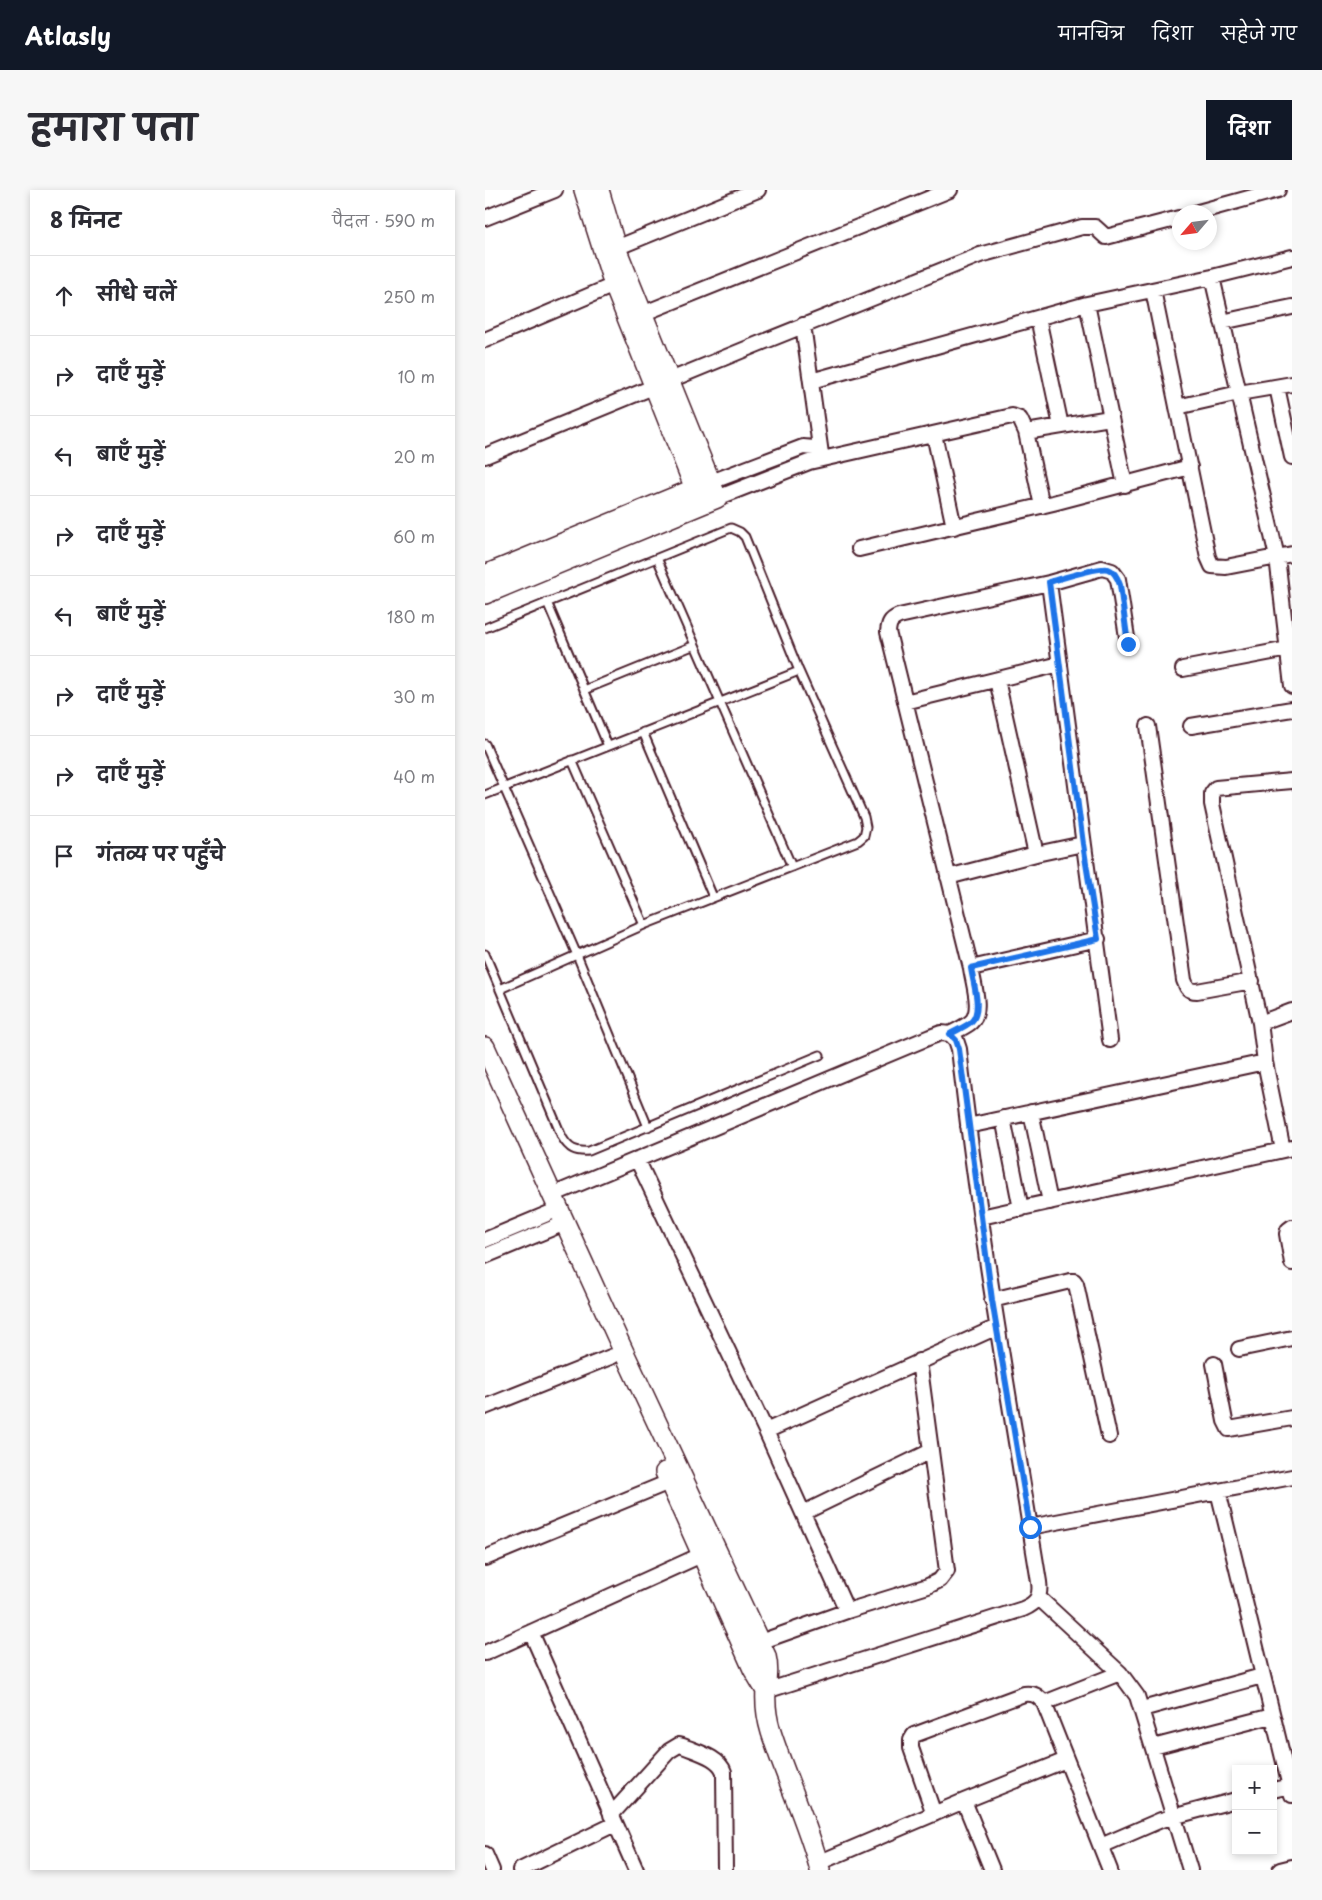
<!DOCTYPE html>
<html lang="hi">
<meta charset="utf-8">
<style>
body{margin:0;font-family:"Playpen Sans","Playpen Sans Deva",sans-serif;background:#f7f7f7;color:#2b2b33}
.controls{position:absolute;right:15px;bottom:15px;display:grid;overflow:hidden;border-radius:0px;box-shadow:0 2px 8px #0003}
.controls button{width:45px;height:45px;display:grid;place-items:center;padding:0;border:0;border-bottom:1px solid #e1e1e2;background:#fff;color:#2b2b33;font:25px sans-serif}
.compass{position:absolute;left:687px;top:15px;width:45px;height:45px;border-radius:50%;background:#fff;box-shadow:0 2px 8px #0003;rotate:242deg}
.stop{position:absolute;width:15px;height:15px;margin:-11px;border:4px solid #1a73e8;border-radius:50%;background:#fff}
.stop.end{background:#1a73e8;border-color:#fff;box-shadow:0 1px 5px #0008}
.list{margin:0;padding:0;list-style:none}
h2{display:flex;justify-content:space-between;align-items:center;height:65px;margin:0;padding:0 20px;font-size:21px}
h2 small{font-size:16px;font-weight:400;color:#7c7c81}
.list li{display:grid;grid-template-columns:32px 1fr auto;gap:15px;align-items:center;box-sizing:border-box;height:80px;padding:0 20px;border-top:1px solid #e1e1e2}
.list b{display:block;font-size:19px;white-space:nowrap}
.list em{font-size:16px;font-style:normal;color:#7c7c81}
.icon{flex:none;width:28px;height:28px;fill:none;stroke:currentColor;stroke-width:2;stroke-linecap:round;stroke-linejoin:round}
.map{position:relative;flex:none;width:807px;height:1680px;overflow:hidden;border-radius:0px}
header{display:flex;align-items:center;gap:30px;box-sizing:border-box;height:70px;padding:0 25px;background:#111827;color:#fff}
header strong{font-size:24px}
nav{display:flex;gap:28px;margin-inline-start:auto;font-size:18px}
.intro{display:flex;align-items:center;justify-content:space-between;box-sizing:border-box;height:120px;padding:0 30px}
h1{margin:0;font-size:35px}
.button{padding:12px 22px;border-radius:0px;background:#111827;color:#fff;font-size:18px;font-weight:700}
main{display:flex;gap:30px;padding:0 30px}
aside{flex:1;background:#fff;border-radius:0px;box-shadow:0 2px 8px #0003}
.map>svg:first-child{display:block}
</style>
<header>
<strong>Atlasly</strong>
<nav><a>मानचित्र</a><a>दिशा</a><a>सहेजे गए</a></nav>
</header>
<div class="intro"><h1>हमारा पता</h1><a class="button">दिशा</a></div>
<main>
<aside>
<h2>8 मिनट<small>पैदल · 590 m</small></h2>
<ul class="list">
<li><svg class="icon" aria-label="ahead" viewBox="0 0 24 24"><path d="M12 20V5M6 11l6-6 6 6"/></svg><div><b>सीधे चलें</b></div><em>250 m</em></li>
<li><svg class="icon" aria-label="right" viewBox="0 0 24 24"><path d="M7 20v-9h11M14 6l5 5-5 5"/></svg><div><b>दाएँ मुड़ें</b></div><em>10 m</em></li>
<li><svg class="icon" aria-label="left" viewBox="0 0 24 24"><path d="M17 20v-9H6M10 6l-5 5 5 5"/></svg><div><b>बाएँ मुड़ें</b></div><em>20 m</em></li>
<li><svg class="icon" aria-label="right" viewBox="0 0 24 24"><path d="M7 20v-9h11M14 6l5 5-5 5"/></svg><div><b>दाएँ मुड़ें</b></div><em>60 m</em></li>
<li><svg class="icon" aria-label="left" viewBox="0 0 24 24"><path d="M17 20v-9H6M10 6l-5 5 5 5"/></svg><div><b>बाएँ मुड़ें</b></div><em>180 m</em></li>
<li><svg class="icon" aria-label="right" viewBox="0 0 24 24"><path d="M7 20v-9h11M14 6l5 5-5 5"/></svg><div><b>दाएँ मुड़ें</b></div><em>30 m</em></li>
<li><svg class="icon" aria-label="right" viewBox="0 0 24 24"><path d="M7 20v-9h11M14 6l5 5-5 5"/></svg><div><b>दाएँ मुड़ें</b></div><em>40 m</em></li>
<li><svg class="icon" aria-label="arrive" viewBox="0 0 24 24"><path d="M6 21V4h12l-3 4 3 4H6"/></svg><div><b>गंतव्य पर पहुँचे</b></div></li>
</ul>
</aside>
<div class="map">
<svg width="807" height="1680" viewBox="0 0 807 1680">
<rect width="100%" height="100%" fill="#fff"/>
<filter id="ink" filterUnits="userSpaceOnUse"><feTurbulence type="fractalNoise" baseFrequency=".02" numOctaves="2"/><feDisplacementMap in="SourceGraphic" scale="10" xChannelSelector="R" yChannelSelector="G"/><feConvolveMatrix kernelMatrix="1 2 1 2 8 2 1 2 1" color-interpolation-filters="sRGB"/></filter>
<g filter="url(#ink)">
<g fill="none" stroke-linecap="round" stroke-linejoin="round">
<defs>
<path id="lane" d="M172,368L307,677
M62,412L123,556
M0,438L246,338L255,342L260,347L314,481
M99,500L210,455
M158,542L228,707
M0,554L92,765L163,937
M87,570L159,735
M0,605L314,481L379,627L381,637L379,646L373,651L159,735L15,799
M0,764L77,947C84,959 90,962 104,961L335,865"/>
<path id="street" d="M713,22L793,0
M0,28L70,0
M131,58L273,0
M727,87L792,367L807,496
M668,100L723,367L727,376L741,377L807,364
M602,114L640,295
M157,124L465,0
M553,128L576,236
M737,132L807,117
M318,135L336,264
M0,150L129,95
M326,191L602,114L727,87L807,67
M792,197L807,267
M692,217L754,203L807,194
M541,242L557,316
M449,244L469,337
M0,266L273,154L495,65L597,37H610L621,47L694,28
M226,292L318,257L329,258L341,268
M232,308L324,272L527,226L535,229L541,242L625,228
M374,359L568,313L705,277
M564,393L625,850
M698,479L803,459
M512,490L551,664
M420,512L575,474
M663,536L699,790C702,798 703,801 712,801L767,791
M706,536L807,519
M463,687L551,664L598,654
M613,749L486,778L403,442C404,433 405,430 414,426L564,393L617,378L627,381L633,389L643,454
M775,833L727,614V603L731,598L807,591
M465,844C472,840 480,837 486,832C498,821 488,793 486,778
M546,922L565,1012
M518,928L536,1019
M483,936L780,872
M798,960L780,872L775,833L807,821
M152,969L281,1241L362,1421
M67,1005L445,847L456,843L465,844L471,850L474,859C494,1038 525,1214 554,1392C556,1407 552,1413 538,1419L281,1501
M496,1027L807,958
M807,1037L803,1040L802,1044L807,1073
M0,1050L74,1019
M0,1066L80,1033
M507,1110L585,1091H589L591,1094L624,1246
M754,1159L807,1148
M729,1174L740,1231L744,1239L807,1228
M0,1217L128,1166
M281,1241L512,1137
M733,1301L807,1605
M318,1323L446,1261
M545,1337L807,1287
M0,1368L184,1292
M554,1408L635,1483L652,1506L705,1680
M46,1442L151,1680
M275,1452L362,1421L443,1396L455,1390L462,1381L434,1171
M0,1463L225,1361
M559,1513L635,1483
M657,1519L777,1486
M668,1557L787,1526
M788,1600L805,1596
M479,1611L507,1680
M449,1624L426,1558V1550L429,1545L539,1504C550,1503 553,1506 559,1513L625,1680
M126,1625L184,1561L194,1555L198,1556C212,1562 234,1567 239,1582L240,1680
M616,1656L676,1630L751,1610
M0,1664L7,1680
M333,1673L479,1611L581,1570
M35,1680L130,1634
M795,1680L807,1677"/>
<path id="secondary" d="M99,0L129,95L216,314
M0,385L221,294
M0,404L232,308L131,58L114,0
M0,857L137,1158L281,1466C284,1478 283,1488 281,1500C280,1514 282,1529 286,1542C301,1589 323,1633 335,1680
M180,1282L268,1479L281,1501"/>
</defs>
<use href="#lane" stroke="#4a1f2b" stroke-width="11"/>
<use href="#street" stroke="#4a1f2b" stroke-width="18"/>
<use href="#secondary" stroke="#4a1f2b" stroke-width="22"/>
<use href="#lane" stroke="#fff" stroke-width="7"/>
<use href="#street" stroke="#fff" stroke-width="14"/>
<use href="#secondary" stroke="#fff" stroke-width="19"/>
</g>
</g>
<g fill="none" stroke-linecap="round" stroke-linejoin="round" filter="url(#ink)">
<path stroke="#1a73e8" stroke-width="6" d="M545,1337L507,1110L474,859L471,850L465,844C472,840 480,837 486,832C498,821 488,793 486,778L613,749L598,654L564,392C575,389 614,376 623,379C630,381 633,389 635,395L643,454"/>
</g>
</svg>
<div class="controls">
<button>+</button>
<button>−</button>
</div>
<svg class="compass" viewBox="-18 -18 36 36"><path d="M0-13l5 13h-10z" fill="#e53935"/><path d="M0 13l5-13h-10z" fill="#7c7c81"/></svg>
<div class="stop" style="left:545px;top:1337px"></div>
<div class="stop end" style="left:643px;top:454px"></div>
</div>
</main>
